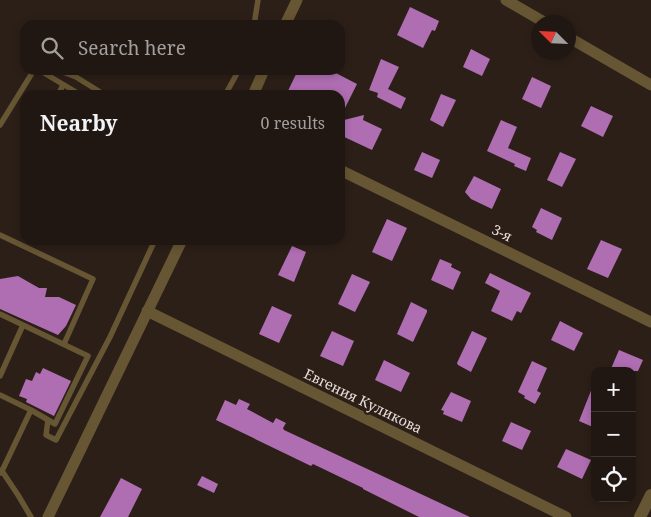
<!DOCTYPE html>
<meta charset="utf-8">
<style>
body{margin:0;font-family:"Noto Serif",serif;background:#29201b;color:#f1f3f6}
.controls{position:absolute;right:15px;bottom:15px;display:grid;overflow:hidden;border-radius:10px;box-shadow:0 2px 8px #0003}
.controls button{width:45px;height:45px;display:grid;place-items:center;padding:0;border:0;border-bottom:1px solid #3e3632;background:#211712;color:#f1f3f6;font:25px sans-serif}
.compass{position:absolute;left:531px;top:15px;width:45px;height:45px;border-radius:50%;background:#211712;box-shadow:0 2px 8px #0003;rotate:294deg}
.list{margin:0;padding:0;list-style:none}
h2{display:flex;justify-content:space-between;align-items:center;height:65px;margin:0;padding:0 20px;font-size:21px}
h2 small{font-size:16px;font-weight:400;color:#a29f9f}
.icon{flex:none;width:28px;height:28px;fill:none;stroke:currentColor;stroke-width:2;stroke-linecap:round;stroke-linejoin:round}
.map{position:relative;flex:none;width:651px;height:517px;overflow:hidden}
.search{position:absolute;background:#211712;box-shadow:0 2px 8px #0003;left:20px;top:20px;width:325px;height:55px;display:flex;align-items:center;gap:12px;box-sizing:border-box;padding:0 18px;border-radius:15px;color:#a29f9f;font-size:19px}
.panel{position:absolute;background:#211712;box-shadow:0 2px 8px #0003;left:20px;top:90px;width:325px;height:155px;border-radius:15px}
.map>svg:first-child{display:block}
</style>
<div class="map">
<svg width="651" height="517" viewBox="0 0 651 517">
<rect width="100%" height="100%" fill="#2c1f18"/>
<path fill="#af6eb2" d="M410,7L439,21L435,31L432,30L423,48L397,35Z
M471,49L490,59L482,76L463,67Z
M381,59L399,67L388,89L406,98L401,109L377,97L378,93L369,90Z
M298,70H330L357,84L340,118V95H286Z
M532,77L551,86L541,108L522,99Z
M441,94L456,100L443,127L430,120Z
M591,106L613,116L603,137L581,126Z
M364,115L363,120L382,129L372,150L340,135V121Z
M501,120L517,127L508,148L531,158L526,171L514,166L515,164L487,151Z
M422,152L440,160L432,178L414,170Z
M560,152L576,159L562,187L547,180Z
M474,176L501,189L492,209L471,199L465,192Z
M541,208L562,218L552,240L536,232L537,230L532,227Z
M387,219L407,228L392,261L372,252Z
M601,240L622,249L608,278L587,269Z
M292,246L306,252L294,282L278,275Z
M440,259L452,264L451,267L461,272L453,290L431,280Z
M490,273L531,293L521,313L517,311L512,321L491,311L500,291L485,283Z
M352,274L370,282L355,312L338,304Z
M18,276L39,288H47L45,297H59L76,305L66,326L58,335L0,309V279Z
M411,302L427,310V312L413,342L397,334Z
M272,306L292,315L279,343L259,334Z
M560,321L583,333L574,351L551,340Z
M332,331L354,341L343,366L320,356Z
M472,331L487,338L471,372L458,365L457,363Z
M619,350L643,360L638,371H610Z
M384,360L410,373L401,392L375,380Z
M532,361L547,368L537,391L541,393L535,404L524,398L525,396L518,392Z
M43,368L71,381L54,416L26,402L27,399L19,396L26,379L32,381L36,372L40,374Z
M594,383H595V428L579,421Z
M451,392L471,401L462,422L443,414L444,411L441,410Z
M239,399L250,404L247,409L273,423L276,418L286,423L283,428L284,430L470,517H419L363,489V488L313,464L311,466L216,420L225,400L236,405Z
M511,422L531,431L522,450L502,441Z
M566,449L591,460L582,479L557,467Z
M202,476L218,484L214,493L197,485Z
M121,478L142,489L128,517H100Z"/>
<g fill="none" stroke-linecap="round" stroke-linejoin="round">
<path stroke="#665633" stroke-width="5.5" d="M254,25L258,0
M39,70L81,95
M58,70L76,77L105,95
M58,95L63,85
M225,95L239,70
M0,125L34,70
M0,235L93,279L64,344
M0,314L23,325L0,376
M23,325L88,356L55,424L31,410
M0,395L31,410L2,471L0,470
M48,420L46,435L56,440L110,337L155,240
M0,473L2,471L18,495L31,517"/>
<path stroke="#665633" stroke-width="11" d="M506,0L544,22
M285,25L297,0
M568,37L651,85
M253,95L264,70
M340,170L651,322
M147,311L566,517
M48,517L182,240"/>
<path stroke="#665633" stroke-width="12" d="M640,517L651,495"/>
</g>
<g text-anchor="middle" stroke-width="5" stroke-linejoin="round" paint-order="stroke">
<g font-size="14" fill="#e6dcd8" stroke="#2c1f18">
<text transform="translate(502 233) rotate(26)" y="5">3-я</text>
<text transform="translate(363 401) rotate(26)" y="5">Евгения Куликова</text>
</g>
</g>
</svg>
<div class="controls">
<button>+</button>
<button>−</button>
<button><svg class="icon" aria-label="locate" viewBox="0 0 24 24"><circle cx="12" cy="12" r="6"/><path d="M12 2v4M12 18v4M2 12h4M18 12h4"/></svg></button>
</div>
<svg class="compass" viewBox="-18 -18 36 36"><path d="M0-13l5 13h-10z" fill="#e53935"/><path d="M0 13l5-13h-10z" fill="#a29f9f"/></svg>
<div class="search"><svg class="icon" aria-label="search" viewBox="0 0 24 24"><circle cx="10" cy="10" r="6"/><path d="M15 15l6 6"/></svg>Search here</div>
<section class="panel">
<h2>Nearby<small>0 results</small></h2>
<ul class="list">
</ul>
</section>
</div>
